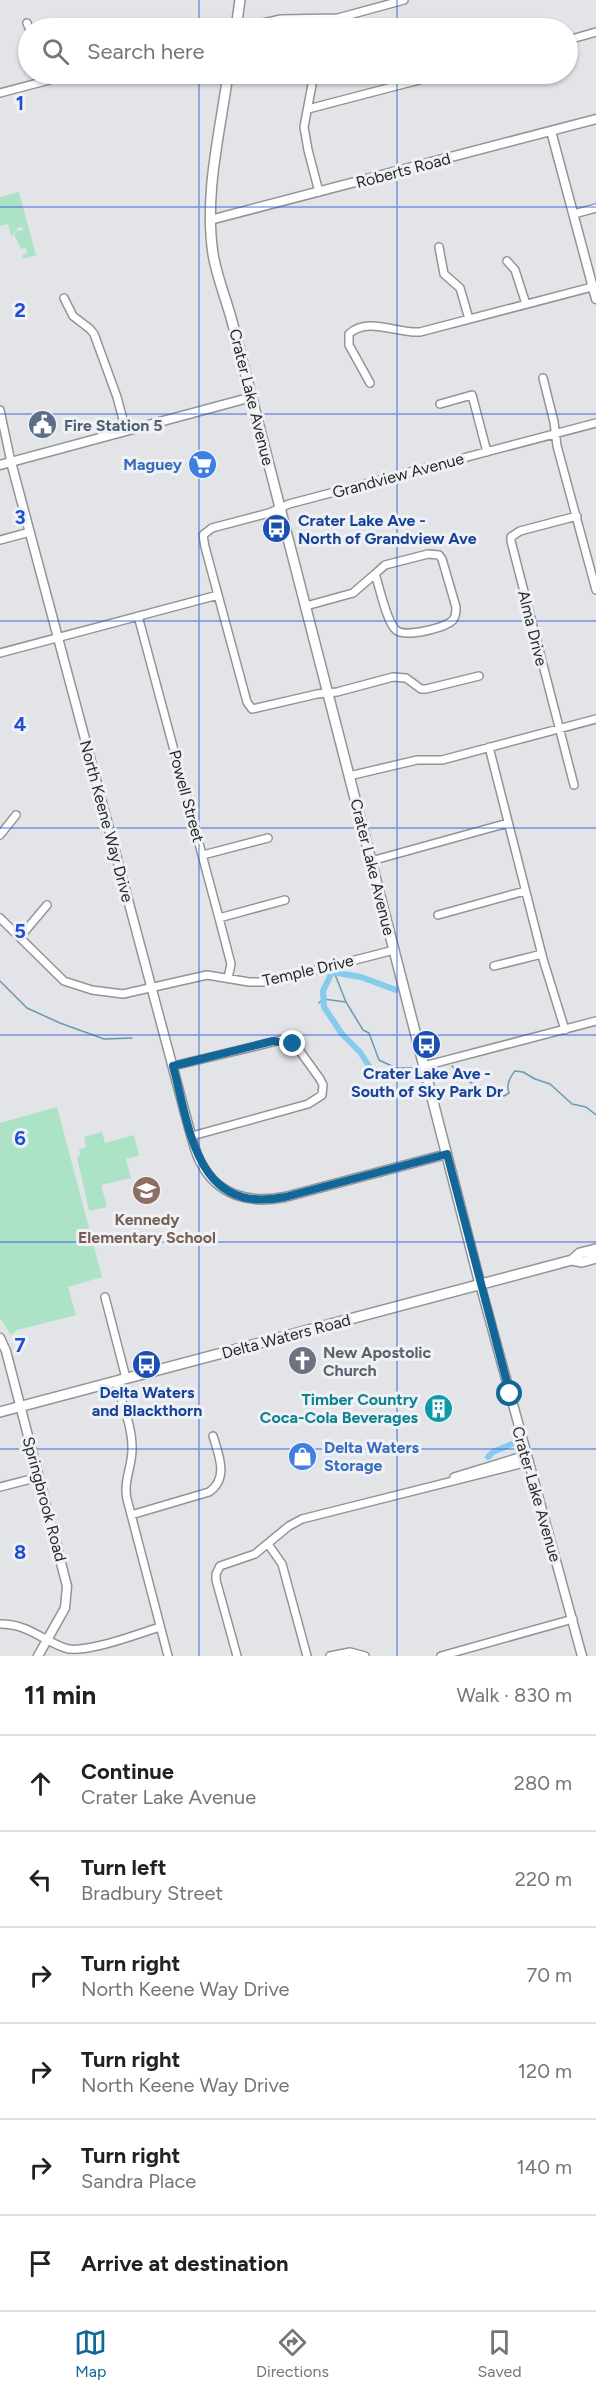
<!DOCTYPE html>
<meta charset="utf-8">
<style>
body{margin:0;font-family:Figtree,sans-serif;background:#f6f6f6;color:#202124}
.stop{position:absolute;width:18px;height:18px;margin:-14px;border:4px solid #116798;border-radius:50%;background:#fff}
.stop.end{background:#116798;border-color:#fff;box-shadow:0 2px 6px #0008}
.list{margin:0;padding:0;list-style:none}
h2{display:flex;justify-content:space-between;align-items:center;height:78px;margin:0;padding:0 24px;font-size:26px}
h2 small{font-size:20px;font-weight:400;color:#757577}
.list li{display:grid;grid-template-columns:39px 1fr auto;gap:18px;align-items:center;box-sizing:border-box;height:96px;padding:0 24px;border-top:2px solid #e0e0e0}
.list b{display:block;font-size:22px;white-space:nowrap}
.list p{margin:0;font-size:20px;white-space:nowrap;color:#757577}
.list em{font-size:20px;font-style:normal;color:#757577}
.icon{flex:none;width:33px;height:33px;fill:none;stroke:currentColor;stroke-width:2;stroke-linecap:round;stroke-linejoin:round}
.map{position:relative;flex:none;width:596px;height:1656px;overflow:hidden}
.search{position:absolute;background:#fff;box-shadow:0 2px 4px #0004;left:18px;right:18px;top:18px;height:66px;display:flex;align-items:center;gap:15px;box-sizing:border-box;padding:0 21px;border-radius:33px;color:#757577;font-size:22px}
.sheet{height:654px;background:#fff}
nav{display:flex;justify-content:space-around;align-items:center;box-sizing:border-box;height:84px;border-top:2px solid #e0e0e0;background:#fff;font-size:16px;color:#757577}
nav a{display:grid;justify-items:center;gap:3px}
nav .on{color:#116798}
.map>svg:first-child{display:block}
</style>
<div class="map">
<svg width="596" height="1656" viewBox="0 0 596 1656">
<rect width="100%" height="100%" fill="#e2e4e8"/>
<path fill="#ace3c7" d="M19,192L36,255L23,259L22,255L27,253L26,248L21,249L14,234L18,230L22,231L23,228L19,227L11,236L8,224L0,226V197Z
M57,1107L102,1277L68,1287L76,1315L17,1330L11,1335L0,1318V1123Z
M102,1132L105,1143L134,1135L139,1156L126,1159L131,1178L101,1185L107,1207L89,1211L77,1157L80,1154L79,1150L86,1147L84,1137Z"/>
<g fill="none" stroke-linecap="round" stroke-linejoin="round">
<path stroke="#699ab2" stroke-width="1.5" d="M334,972L346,1002
M0,981L27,1008L60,1023L104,1039L132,1038
M319,1003L323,999L346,1002L363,1030L369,1033L379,1060L396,1068H416
M452,1066C466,1082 484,1092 504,1096L509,1093C506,1085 509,1078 515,1071L523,1072L535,1079L550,1084L572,1104L586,1107L596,1115"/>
<path stroke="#85cbec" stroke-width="6" d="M374,1074L360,1052L342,1034L324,1007L323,991L332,972L361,977L396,990
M488,1457L493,1452L512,1444"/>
<defs>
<path id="minor" d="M27,23L29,28
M240,28L281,19L338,18L404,0
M321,28L323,19
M568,40L596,32
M314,74L304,127L308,150L319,192
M0,93L72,74
M308,109L442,74
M574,214L596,208
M439,247L444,274L460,288L469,319
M507,261L515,270L526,304
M64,298L73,316L90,329L94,334L117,397L126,431
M543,378L554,422L557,446L596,590
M370,383L349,345V334C367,316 398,334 420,332L596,286
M440,404L472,395L487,452
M0,410L11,462
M0,540L30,532
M428,554L439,555L442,559L456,607C456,611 456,616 453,620C445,628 405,638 396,630C386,621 380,588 375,574L385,565Z
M306,606L353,593L375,574
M138,616L219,918L231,964L228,978
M0,653L218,595
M479,676L426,689H421L406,678L393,677L337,692L317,694L252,709L247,702L205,547L203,535L212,528L269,513L289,504L596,423
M489,747L543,959L565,1030
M349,776L417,760H442L596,719
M574,785L511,541V537L520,531L577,516
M0,835L16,815
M203,855L268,838
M371,861L508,823
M438,915L525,891
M0,918L64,981L92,990L123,994L207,975L249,982H270L394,950
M219,918L285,900
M20,937L47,905
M494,966L542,954
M173,1066L281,1040L297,1047L320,1079L323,1085L322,1095L308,1104L192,1136
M424,1066L596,1021
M105,1297L126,1378
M116,1381C121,1401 132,1425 132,1447C133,1465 123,1480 127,1499L168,1656
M454,1477L526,1455
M0,1487L39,1477
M131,1515L209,1492C229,1478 219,1456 213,1436
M268,1544L282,1564L307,1656
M0,1624C28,1624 40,1639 65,1648C83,1655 140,1633 160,1627
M237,1656L216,1580V1574L220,1566L255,1554L289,1526L302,1519L528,1462
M330,1656L350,1652L365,1656
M441,1656L573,1619"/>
<path id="tertiary" d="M551,131L596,299
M210,220L596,119
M11,462L189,1128C193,1140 195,1153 201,1163C218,1196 251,1204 285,1197L447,1154
M0,465L252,397
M480,1284L582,1656
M0,1338L6,1351L67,1586L65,1608L38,1656"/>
<path id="secondary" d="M236,28L240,0
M228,74C220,133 204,193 213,254C217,278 227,301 233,325L480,1284
M572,1260L580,1253L596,1249
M0,1412L572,1260L582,1262L596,1258"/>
</defs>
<use href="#minor" stroke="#929497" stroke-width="10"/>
<use href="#tertiary" stroke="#929497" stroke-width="11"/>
<use href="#secondary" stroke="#929497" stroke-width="12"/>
<use href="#minor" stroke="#fff" stroke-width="7"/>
<use href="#tertiary" stroke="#fff" stroke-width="8"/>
<use href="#secondary" stroke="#fff" stroke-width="9"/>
</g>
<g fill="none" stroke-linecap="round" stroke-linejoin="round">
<path stroke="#116798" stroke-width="8" d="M293,1044L273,1041L173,1066C190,1129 196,1216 285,1197L447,1154L510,1394"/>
</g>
<path fill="none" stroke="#1d4ed8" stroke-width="1.5" stroke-opacity="0.55" d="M199,0V28M397,0V28M199,74V1656M397,74V1656M0,207H596M0,414H596M0,621H596M0,828H596M0,1035H596M0,1242H596M0,1449H596"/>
<defs>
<symbol id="civic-disc" viewBox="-11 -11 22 22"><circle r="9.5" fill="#5c6f8a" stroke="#eff1f5"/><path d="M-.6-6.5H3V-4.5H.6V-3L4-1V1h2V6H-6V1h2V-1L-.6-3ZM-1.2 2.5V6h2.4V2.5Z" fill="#fff"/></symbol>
<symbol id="supermarket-disc" viewBox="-11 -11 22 22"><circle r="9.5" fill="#3f7fe0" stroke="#eff1f5"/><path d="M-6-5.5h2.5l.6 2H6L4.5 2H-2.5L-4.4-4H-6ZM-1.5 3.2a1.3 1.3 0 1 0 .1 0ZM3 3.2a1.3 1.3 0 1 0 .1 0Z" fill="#fff"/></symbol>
<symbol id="bus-disc" viewBox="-11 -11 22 22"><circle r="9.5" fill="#1a4fb4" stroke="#eff1f5"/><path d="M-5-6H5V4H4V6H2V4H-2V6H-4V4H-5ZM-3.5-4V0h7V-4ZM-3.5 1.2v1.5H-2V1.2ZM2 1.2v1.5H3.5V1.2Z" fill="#fff"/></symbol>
<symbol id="school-disc" viewBox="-11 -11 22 22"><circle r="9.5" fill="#8d6e63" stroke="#eff1f5"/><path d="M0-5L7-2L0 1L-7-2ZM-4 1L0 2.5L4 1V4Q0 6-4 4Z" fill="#fff"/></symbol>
<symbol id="church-disc" viewBox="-11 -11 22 22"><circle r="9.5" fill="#6b7280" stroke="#eff1f5"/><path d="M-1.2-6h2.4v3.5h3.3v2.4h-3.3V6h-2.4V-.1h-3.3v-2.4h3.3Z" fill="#fff"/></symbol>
<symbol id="building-disc" viewBox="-11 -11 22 22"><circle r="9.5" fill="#0f9aa8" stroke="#eff1f5"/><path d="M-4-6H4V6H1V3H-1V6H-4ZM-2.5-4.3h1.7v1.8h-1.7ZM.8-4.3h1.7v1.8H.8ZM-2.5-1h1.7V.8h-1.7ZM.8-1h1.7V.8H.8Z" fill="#fff"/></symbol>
<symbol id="shop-disc" viewBox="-11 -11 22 22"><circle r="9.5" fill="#3f7fe0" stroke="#eff1f5"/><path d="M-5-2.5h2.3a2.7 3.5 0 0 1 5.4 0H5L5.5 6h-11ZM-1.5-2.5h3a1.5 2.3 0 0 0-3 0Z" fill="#fff"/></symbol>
</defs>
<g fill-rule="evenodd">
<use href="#civic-disc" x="26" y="408" width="33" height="33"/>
<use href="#supermarket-disc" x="186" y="448" width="33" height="33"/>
<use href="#bus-disc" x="260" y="512" width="33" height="33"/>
<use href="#bus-disc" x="410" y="1028" width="33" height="33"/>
<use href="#school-disc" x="130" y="1174" width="33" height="33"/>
<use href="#church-disc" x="286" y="1344" width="33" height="33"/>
<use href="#bus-disc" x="130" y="1348" width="33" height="33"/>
<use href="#building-disc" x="422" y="1392" width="33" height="33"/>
<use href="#shop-disc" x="286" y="1440" width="33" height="33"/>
</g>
<g text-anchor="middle" stroke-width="6" stroke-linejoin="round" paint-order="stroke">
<g font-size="16" fill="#28282a" stroke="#eff1f5">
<text transform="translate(403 170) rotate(-15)" y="6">Roberts Road</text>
<text transform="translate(252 397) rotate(76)" y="6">Crater Lake Avenue</text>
<text transform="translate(398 475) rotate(-15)" y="6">Grandview Avenue</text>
<text transform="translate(533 628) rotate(76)" y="6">Alma Drive</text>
<text transform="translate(187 796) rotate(75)" y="6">Powell Street</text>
<text transform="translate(107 821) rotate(75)" y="6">North Keene Way Drive</text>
<text transform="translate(373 867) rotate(76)" y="6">Crater Lake Avenue</text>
<text transform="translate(308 970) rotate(-13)" y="6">Temple Drive</text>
<text transform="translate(286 1336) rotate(-15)" y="6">Delta Waters Road</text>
<text transform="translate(537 1494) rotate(74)" y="6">Crater Lake Avenue</text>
<text transform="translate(45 1499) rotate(75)" y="6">Springbrook Road</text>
</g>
<g font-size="16" font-weight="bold" fill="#4e5e75" stroke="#eff1f5" text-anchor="start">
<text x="64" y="431">Fire Station 5</text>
</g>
<g font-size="16" font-weight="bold" fill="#366cbe" stroke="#eff1f5" text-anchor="end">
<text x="182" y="470">Maguey</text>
<text x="324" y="1453" text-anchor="start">Delta Waters<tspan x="324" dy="18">Storage</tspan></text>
</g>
<g font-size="16" font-weight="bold" fill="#164399" stroke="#eff1f5">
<text x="298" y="526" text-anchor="start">Crater Lake Ave -<tspan x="298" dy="18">North of Grandview Ave</tspan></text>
<text x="427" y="1079">Crater Lake Ave -<tspan x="427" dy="18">South of Sky Park Dr</tspan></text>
<text x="147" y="1398">Delta Waters<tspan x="147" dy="18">and Blackthorn</tspan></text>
</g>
<g font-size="16" font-weight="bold" fill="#785e54" stroke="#eff1f5">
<text x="147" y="1225">Kennedy<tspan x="147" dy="18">Elementary School</tspan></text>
</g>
<g font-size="16" font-weight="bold" fill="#5b616d" stroke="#eff1f5" text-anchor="start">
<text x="323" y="1358">New Apostolic<tspan x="323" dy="18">Church</tspan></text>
</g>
<g font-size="16" font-weight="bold" fill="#0d838f" stroke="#eff1f5" text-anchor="end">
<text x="418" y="1405">Timber Country<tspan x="418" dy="18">Coca-Cola Beverages</tspan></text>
</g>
</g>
<g font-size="20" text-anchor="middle" font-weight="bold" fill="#1d4ed8" stroke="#eff1f5" stroke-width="6" stroke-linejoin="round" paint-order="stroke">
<text x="20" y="110">1</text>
<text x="20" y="317">2</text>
<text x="20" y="524">3</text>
<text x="20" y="731">4</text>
<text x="20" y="938">5</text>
<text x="20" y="1145">6</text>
<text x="20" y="1352">7</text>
<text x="20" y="1559">8</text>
</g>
</svg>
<div class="stop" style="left:510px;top:1394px"></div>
<div class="stop end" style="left:293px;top:1044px"></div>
<div class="search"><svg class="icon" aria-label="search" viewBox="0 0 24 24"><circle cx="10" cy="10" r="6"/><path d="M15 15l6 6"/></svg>Search here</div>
</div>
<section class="sheet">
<h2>11 min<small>Walk · 830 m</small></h2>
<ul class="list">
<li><svg class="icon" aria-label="ahead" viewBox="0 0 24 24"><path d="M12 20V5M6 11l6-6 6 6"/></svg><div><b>Continue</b><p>Crater Lake Avenue</p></div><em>280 m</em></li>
<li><svg class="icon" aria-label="left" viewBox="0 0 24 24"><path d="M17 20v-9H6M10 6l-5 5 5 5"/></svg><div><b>Turn left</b><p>Bradbury Street</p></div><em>220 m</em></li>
<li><svg class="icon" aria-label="right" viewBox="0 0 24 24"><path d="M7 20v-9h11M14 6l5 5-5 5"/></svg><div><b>Turn right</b><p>North Keene Way Drive</p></div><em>70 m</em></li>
<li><svg class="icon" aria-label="right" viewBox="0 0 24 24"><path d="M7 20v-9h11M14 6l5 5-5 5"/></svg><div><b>Turn right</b><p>North Keene Way Drive</p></div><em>120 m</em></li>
<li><svg class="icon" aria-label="right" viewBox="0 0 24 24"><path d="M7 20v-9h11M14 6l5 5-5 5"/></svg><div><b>Turn right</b><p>Sandra Place</p></div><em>140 m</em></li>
<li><svg class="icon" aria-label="arrive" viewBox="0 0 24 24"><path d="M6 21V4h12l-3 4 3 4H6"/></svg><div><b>Arrive at destination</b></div></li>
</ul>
</section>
<nav>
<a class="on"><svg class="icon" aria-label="map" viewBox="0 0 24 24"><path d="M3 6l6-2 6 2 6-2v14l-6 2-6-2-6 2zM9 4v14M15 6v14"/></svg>Map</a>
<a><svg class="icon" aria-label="directions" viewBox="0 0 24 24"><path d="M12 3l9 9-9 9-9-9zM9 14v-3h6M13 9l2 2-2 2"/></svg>Directions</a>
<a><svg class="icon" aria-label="saved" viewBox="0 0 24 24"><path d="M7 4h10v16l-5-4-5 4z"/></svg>Saved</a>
</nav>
